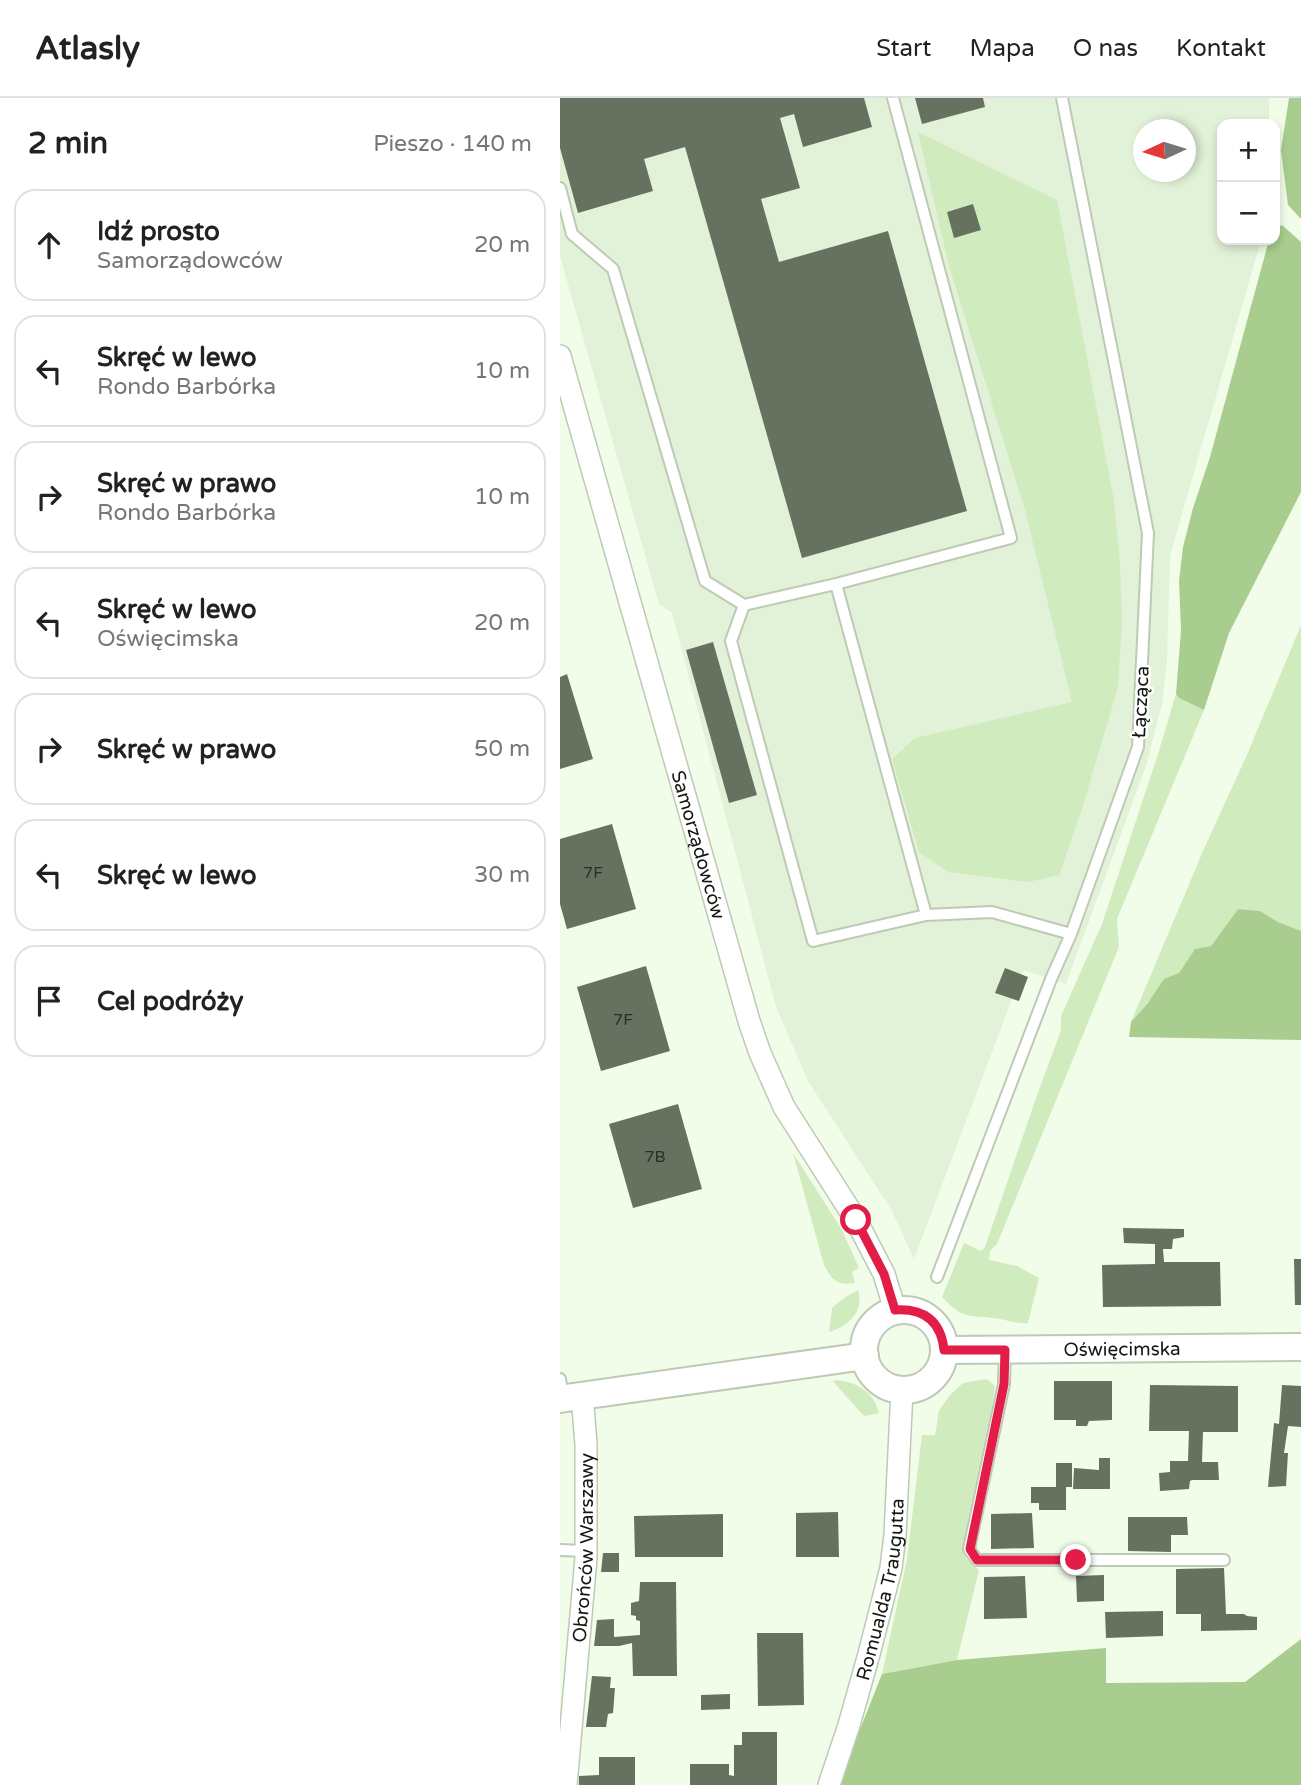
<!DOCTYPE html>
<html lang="pl">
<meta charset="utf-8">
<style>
body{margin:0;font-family:"Varela Round",sans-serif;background:#f2f2f2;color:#222}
.controls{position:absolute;right:21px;top:21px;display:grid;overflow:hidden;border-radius:14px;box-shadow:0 4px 10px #0003}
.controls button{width:63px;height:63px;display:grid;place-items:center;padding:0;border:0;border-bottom:2px solid #e0e0e0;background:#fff;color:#222;font:35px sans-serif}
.compass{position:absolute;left:573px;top:21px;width:63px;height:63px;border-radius:50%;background:#fff;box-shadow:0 4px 10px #0003;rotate:266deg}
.stop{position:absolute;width:21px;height:21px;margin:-16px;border:5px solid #e11d48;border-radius:50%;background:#fff}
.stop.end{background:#e11d48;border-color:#fff;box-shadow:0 2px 7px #0008}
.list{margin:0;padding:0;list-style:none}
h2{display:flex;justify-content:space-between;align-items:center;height:91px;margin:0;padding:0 28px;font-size:30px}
h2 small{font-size:23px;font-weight:400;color:#767676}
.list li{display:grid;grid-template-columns:46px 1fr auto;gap:21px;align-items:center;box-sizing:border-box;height:112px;margin:0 14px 14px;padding:0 14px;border:2px solid #e0e0e0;border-radius:21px}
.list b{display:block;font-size:26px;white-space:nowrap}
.list p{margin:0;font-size:23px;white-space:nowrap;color:#767676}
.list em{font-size:23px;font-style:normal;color:#767676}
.icon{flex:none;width:38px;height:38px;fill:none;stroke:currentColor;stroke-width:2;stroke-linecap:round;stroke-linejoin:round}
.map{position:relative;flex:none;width:741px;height:1687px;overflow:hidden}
header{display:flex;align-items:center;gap:42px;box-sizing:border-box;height:98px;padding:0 35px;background:#fff;border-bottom:2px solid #e0e0e0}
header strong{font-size:33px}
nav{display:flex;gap:38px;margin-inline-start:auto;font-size:24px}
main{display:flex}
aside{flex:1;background:#fff}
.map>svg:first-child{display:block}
</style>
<header>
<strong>Atlasly</strong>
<nav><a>Start</a><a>Mapa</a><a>O nas</a><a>Kontakt</a></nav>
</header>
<main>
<aside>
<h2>2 min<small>Pieszo · 140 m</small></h2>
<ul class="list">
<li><svg class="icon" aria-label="ahead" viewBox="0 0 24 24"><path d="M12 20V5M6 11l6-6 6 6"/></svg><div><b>Idź prosto</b><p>Samorządowców</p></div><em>20 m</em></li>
<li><svg class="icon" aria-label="left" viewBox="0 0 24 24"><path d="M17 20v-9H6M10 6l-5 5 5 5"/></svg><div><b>Skręć w lewo</b><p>Rondo Barbórka</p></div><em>10 m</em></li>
<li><svg class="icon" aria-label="right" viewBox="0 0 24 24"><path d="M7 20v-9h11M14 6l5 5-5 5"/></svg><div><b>Skręć w prawo</b><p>Rondo Barbórka</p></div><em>10 m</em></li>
<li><svg class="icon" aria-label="left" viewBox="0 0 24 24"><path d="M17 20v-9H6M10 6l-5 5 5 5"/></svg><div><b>Skręć w lewo</b><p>Oświęcimska</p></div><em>20 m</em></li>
<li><svg class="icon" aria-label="right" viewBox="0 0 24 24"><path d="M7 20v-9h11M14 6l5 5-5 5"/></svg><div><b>Skręć w prawo</b></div><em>50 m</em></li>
<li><svg class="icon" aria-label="left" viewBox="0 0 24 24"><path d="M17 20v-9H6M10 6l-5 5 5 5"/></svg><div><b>Skręć w lewo</b></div><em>30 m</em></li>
<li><svg class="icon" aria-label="arrive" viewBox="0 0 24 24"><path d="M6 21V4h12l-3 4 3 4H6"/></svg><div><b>Cel podróży</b></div></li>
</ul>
</aside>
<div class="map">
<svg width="741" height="1687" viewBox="0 0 741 1687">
<rect width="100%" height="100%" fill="#f1fde9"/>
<path fill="#e2f2d8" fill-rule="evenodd" d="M0,0H709V26H662V142H701L610,458L607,564L602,606L587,665L506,886L463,872L354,1161L332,1113L248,983L216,909L112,515L99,506L0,158ZM584,32H626V74H584Z"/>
<path fill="#d0ebbe" d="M358,34L497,102L554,402L560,467L562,523L558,589L522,711L499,777L468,784L388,774L359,754L332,661L355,640L512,604L465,412L389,168Z
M741,527V833L718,824L700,813L678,811L651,848L635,851L619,876L588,905L571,924L643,753L686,659Z
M616,596L619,600L644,612L557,821L559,849L437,1146L430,1153L429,1162L457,1168L479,1180L468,1225C458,1226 450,1223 440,1221C412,1216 405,1224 382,1199L404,1145L421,1153L425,1149L475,1003L501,932V918L542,826L598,656Z
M233,1055L282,1132L299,1170L292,1174L295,1185C277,1188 272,1182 264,1167Z
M298,1192C305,1213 288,1229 269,1234L272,1210L284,1200Z
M427,1281L435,1288L432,1309L408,1421L404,1449L406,1460L419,1472L397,1562L322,1576L347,1461L362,1337H375L379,1313L389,1298L403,1285Z
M276,1282C297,1284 314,1294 319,1315L304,1318L277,1288L273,1283Z"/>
<path fill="#a9cd8f" d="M729,0H741V121L728,107L721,52Z
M722,127L741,144V394L669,535L644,612L619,600L616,596L621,532L619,483L623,449L633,410L650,359L709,142H715V132Z
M678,811L700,813L718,824L741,833V942L569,939L571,924L588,905L604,881L619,875L635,851L651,848Z
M741,1541V1687H278L322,1576L397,1562L546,1550V1585L685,1584Z"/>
<path fill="#677160" d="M0,0H304L312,29L243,49L234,16L220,20L240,90L201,101L219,164L328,133L407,413L242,460L125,49L84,61L93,93L18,115L0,50Z
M355,0H423L425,9L362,26Z
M413,106L421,132L394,140L387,114Z
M153,544L197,697L169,705L126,552Z
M7,576L33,661L0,671V579Z
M52,726L76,811L7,831L0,806V741Z
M86,868L110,953L41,973L17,889Z
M445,870L468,879L459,903L435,895Z
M118,1006L142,1091L73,1110L49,1026Z
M563,1130L624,1131V1139L613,1141L612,1151H603L604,1164H660L661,1208L543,1209L542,1167L595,1166V1146L564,1145Z
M734,1161H741V1207H735Z
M494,1283H552V1322L529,1323L527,1328H516V1322H494Z
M590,1287L678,1288V1334H643L642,1364H658L659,1382H632L630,1383L629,1391L600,1393L599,1375L610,1374V1363H628L629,1333H589Z
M722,1287L741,1288V1329L728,1328L724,1355H728L726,1388L708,1389L714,1325L719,1326Z
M539,1360H550V1391H513L514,1370L539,1372Z
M496,1365H512V1389H506V1412H479V1405H471V1389H496Z
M278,1414L279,1459H236V1415Z
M472,1415L474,1450L431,1451V1416Z
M163,1416V1459H75L74,1418Z
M568,1419H627L628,1437H611V1454L568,1453Z
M43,1455H59V1474H41Z
M664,1470L666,1516H684L687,1518L697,1519V1532L641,1533V1516H616V1471Z
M544,1477V1503L517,1504L516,1478Z
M465,1478L467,1520L424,1521V1479Z
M80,1484H116L117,1578H73L72,1545L59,1548H34L37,1522L54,1521V1539L80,1537V1523L76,1522V1518L71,1517V1505L79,1503Z
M603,1513V1538L546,1540L545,1514Z
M197,1535H243L244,1607L198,1608Z
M32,1578L51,1579L50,1590H55L53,1615L48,1616L46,1629H26Z
M170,1596V1611L141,1612V1597Z
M182,1634H217V1687H130V1666H169V1677L174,1678V1647H182Z
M39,1659H75V1687H19V1678L39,1677Z"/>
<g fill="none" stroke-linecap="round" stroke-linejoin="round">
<defs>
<path id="service" d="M0,90L12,136L53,171L145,483L184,507L276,486L366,817L432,814L511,836
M276,486L451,440L333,0
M184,507L171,543L253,843L366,817
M377,1179L491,881L511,836L578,649L588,435L502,0
M445,1252L444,1286L409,1451L417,1462H664
M0,1281L3,1300
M0,1452L26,1453"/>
<g id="minor">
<path id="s1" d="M0,258L189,923L200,955L224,1009L296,1122L324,1176L335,1212"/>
<path id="s2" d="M6,1687L26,1460V1346L22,1297"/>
<path id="s3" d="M269,1687L289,1627L309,1556L331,1470L335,1437L342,1292"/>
</g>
<g id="tertiary">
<circle cx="344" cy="1252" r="40"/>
<path id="s4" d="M384,1252L741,1249"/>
<path d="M0,1301L305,1258"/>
</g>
</defs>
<use href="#service" stroke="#bec9b6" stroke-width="14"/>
<use href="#minor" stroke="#bec9b6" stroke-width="24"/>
<use href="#tertiary" stroke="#bec9b6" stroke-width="30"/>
<use href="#service" stroke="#fff" stroke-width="10"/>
<use href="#minor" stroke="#fff" stroke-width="21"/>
<use href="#tertiary" stroke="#fff" stroke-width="26"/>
</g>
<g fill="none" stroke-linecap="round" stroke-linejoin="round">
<path stroke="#e11d48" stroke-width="9" d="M296,1122L324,1176L335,1212C364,1210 381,1223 384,1252H445L444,1286L410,1451L417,1462H516"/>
</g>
<g text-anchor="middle" stroke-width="5" stroke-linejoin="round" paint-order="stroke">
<g font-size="16" fill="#292e26">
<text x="33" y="780">7F</text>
<text x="63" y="927">7F</text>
<text x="95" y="1064">7B</text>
</g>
<g font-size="19" fill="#141812" stroke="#fff">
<text transform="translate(580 604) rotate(-87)" y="7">Łącząca</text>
<text dy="7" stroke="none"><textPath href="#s1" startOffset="508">Samorządowców</textPath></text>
<text dy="7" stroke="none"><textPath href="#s4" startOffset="178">Oświęcimska</textPath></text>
<text dy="7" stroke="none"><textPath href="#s2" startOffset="238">Obrońców Warszawy</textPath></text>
<text dy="7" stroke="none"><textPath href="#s3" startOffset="203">Romualda Traugutta</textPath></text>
</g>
</g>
</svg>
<div class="controls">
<button>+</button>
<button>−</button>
</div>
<svg class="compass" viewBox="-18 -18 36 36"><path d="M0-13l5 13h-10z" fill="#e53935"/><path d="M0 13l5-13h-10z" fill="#767676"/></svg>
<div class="stop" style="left:296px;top:1122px"></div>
<div class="stop end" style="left:516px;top:1462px"></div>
</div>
</main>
